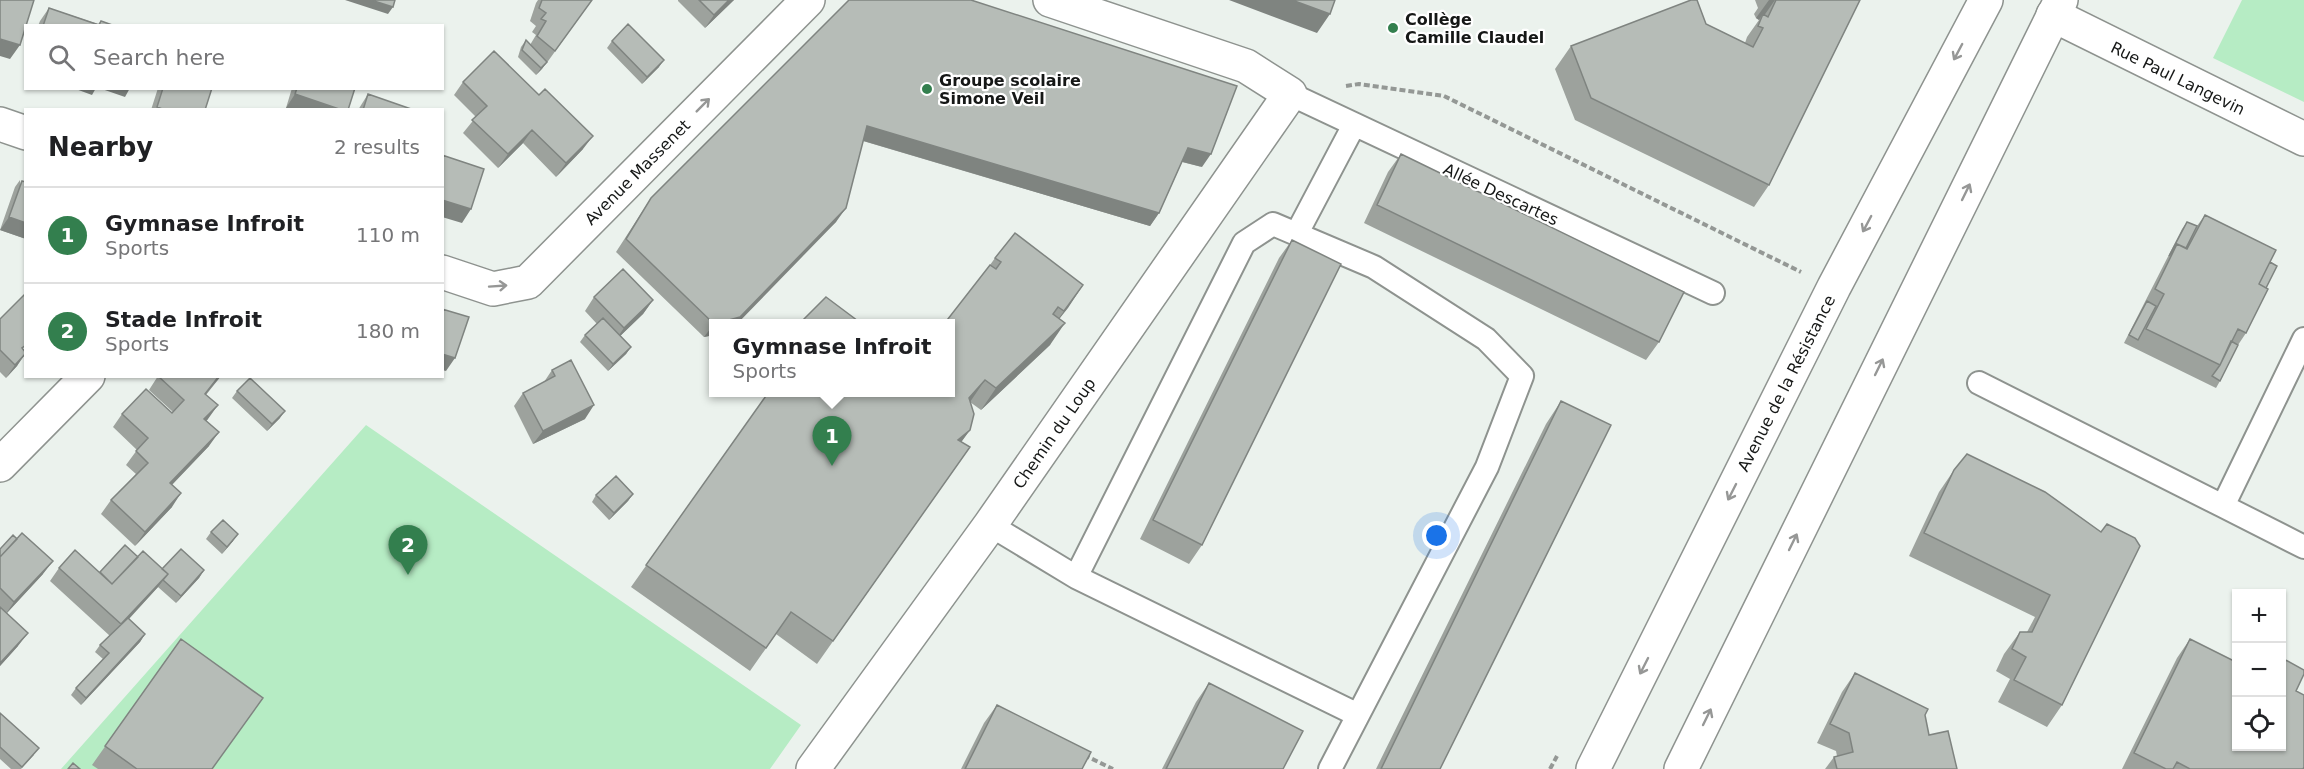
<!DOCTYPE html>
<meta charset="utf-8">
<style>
body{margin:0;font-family:"DejaVu Sans",sans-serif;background:#f6f6f6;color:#202124}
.controls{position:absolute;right:18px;bottom:18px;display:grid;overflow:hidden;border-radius:0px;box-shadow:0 2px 4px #0004}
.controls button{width:54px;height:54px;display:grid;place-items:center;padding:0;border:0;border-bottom:2px solid #e0e0e0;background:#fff;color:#202124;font:30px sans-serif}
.you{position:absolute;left:1437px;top:536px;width:21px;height:21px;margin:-15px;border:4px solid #fff;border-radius:50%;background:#1a73e8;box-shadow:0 0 0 9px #1a73e833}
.badge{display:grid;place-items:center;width:39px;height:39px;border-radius:50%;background:#337f4e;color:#fff;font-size:20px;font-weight:700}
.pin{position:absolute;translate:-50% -50px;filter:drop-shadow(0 2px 3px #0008)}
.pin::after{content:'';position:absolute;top:32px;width:21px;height:18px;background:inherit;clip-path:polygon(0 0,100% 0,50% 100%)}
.popup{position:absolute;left:709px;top:319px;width:246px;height:78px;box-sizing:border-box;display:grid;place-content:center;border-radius:0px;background:#fff;filter:drop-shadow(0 2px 4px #0005);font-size:20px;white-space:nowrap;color:#757577}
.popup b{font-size:22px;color:#202124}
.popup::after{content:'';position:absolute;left:50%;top:100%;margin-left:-12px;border:12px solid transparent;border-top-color:#fff}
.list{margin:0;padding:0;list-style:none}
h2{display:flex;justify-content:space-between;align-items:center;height:78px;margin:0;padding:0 24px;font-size:26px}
h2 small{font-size:20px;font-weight:400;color:#757577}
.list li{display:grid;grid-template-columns:39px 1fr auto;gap:18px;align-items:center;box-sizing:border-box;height:96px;padding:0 24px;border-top:2px solid #e0e0e0}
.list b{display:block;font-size:22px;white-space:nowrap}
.list p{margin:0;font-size:20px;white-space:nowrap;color:#757577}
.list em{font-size:20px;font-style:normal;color:#757577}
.icon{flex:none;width:33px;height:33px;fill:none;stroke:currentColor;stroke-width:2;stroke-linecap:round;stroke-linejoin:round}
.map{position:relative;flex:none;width:2304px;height:769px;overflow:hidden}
.search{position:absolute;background:#fff;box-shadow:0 2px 4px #0004;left:24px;top:24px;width:420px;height:66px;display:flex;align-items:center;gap:15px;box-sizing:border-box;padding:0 21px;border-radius:0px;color:#757577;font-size:22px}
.panel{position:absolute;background:#fff;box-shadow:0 2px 4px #0004;left:24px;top:108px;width:420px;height:270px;border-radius:0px}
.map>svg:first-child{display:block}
</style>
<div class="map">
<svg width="2304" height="769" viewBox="0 0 2304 769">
<rect width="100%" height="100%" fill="#ebf2ed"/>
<path fill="#b6ecc4" d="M2242,0H2304V102L2213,58Z
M366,425L801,725L770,769H61Z"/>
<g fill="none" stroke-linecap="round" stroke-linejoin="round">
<defs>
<path id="lane" d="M1290,94L1713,293
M1297,233L1354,125
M1979,383L2223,506L2304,339
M2223,506L2304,547
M990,525L1076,577
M1330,769L1487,467L1522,376L1486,339L1374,267L1273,224L1244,243L1076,577L1358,715"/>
<path id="street" d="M2053,15L2304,139
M0,124L26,133
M442,272L493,289L528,282L808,0
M0,465L88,376
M813,769L990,525L1290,94L1246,66L1050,0"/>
<path id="secondary" d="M1593,769L1834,287L1986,0
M1681,769L2061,0"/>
</defs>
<use href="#lane" stroke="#8e938f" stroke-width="26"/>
<use href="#street" stroke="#8e938f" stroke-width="36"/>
<use href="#secondary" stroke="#8e938f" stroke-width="36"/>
<path stroke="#949895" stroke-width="4" stroke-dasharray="6 3" stroke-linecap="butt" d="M1346,86L1359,84L1444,96L1801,272
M1084,755L1113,769
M1550,769L1557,756"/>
<use href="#lane" stroke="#fff" stroke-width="22"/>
<use href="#street" stroke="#fff" stroke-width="33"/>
<use href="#secondary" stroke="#fff" stroke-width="33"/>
</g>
<path fill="#9da29d" d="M538,0H592L546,64L536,75L518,57L521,47L526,40L530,45L536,35L532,32L536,26L530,21L536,3Z
M678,0H734L705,28L678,1Z
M849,0L1202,167L1182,162L1159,213L1150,226L863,141L836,222L714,335L704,337L616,252L651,198Z
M1755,0H1860L1769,185L1754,207L1575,120L1555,69L1571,46L1706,24L1745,43L1747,37L1759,20L1756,18L1754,14L1758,8Z
M49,8L98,24L101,21L115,26H38L40,21Z
M612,41L659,67L642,84L607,48Z
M463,82L583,149L556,177L523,143L498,168L463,133L476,117L454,95Z
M158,88H212L205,110H151Z
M292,88H355L348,110H292L286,108Z
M368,94L414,110H358Z
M1401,154L1659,342L1646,360L1364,223L1388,172Z
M20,180L26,239L0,230L15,187Z
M2205,215L2270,262L2266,288L2246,333L2238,345L2220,381L2216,388L2124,343L2182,229L2187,222L2197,226Z
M1292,240L1202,545L1189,564L1140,539L1279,258Z
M995,258L1083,285L1059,319L1050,345L981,410L970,402V430L961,442L970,447L817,664L776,634L750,671L631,587L768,393H951L990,265Z
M594,297L653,300L643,314L620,336L631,347L626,354L608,371L580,342L585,335L597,324L585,311Z
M0,319L24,350L17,366L6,378L0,372Z
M552,370L585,419L533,444L514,406L523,393L544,382Z
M158,376H221L206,395L208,419L206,421L209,446L172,485V507L135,546L101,514L111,500L136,474L126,465L137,450L113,427L122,414L172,413L173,412L149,390Z
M237,391L280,418L267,431L232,398Z
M1561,401L1440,769H1376L1546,424Z
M1954,470L2045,492L2062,705L2047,727L1998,702L2010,679L1996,671L2004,654L2020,632H2027L2035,617L1909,556L1939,492Z
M633,494L628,501L609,520L592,502L596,495Z
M211,532L233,541L222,554L206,539Z
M0,549L43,574L7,613L18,646L0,666Z
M138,557L162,569L204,570L199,578L176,603L158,587L129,619L145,634L140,642L81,705L71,695L76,688L103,659L95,652L100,645L110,636L50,581L59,568L100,573Z
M181,639L212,769H98L92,765Z
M2190,639L2296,691L2303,769H2122L2177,658Z
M1855,673L1925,715L1929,735L1957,769H1825L1834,757L1837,756L1836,751L1817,743L1842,692Z
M1209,683L1283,769H1162L1196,702Z
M997,705L1082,769H961L984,723Z
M0,713L34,755L21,769H11L0,759Z"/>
<path fill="#7f8480" d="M345,0H371L393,7L388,14Z
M729,0H734L705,28L714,15Z
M1229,0H1292L1330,14L1317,33Z
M1769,0H1775L1761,20L1763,14L1759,20L1756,18Z
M0,39L20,45L10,59L0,56Z
M664,60L659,67L642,84L647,77Z
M547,62L542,69L536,75L541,68Z
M73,88H96L92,95Z
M99,88H130L125,97Z
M295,94L342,110H292L286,108Z
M867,126L1159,213L1150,226L857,139Z
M532,130L523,143L498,168L508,154Z
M593,136L583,149L556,177L566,163Z
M1188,148L1211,154L1202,167L1179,161Z
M442,200L471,209L462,223L442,217Z
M846,208L836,222L737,324H715Z
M9,217L26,223V239L0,230Z
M1083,285L1068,308L1048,333L1064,311Z
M653,300L643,314L614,342L624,328Z
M1065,323L1050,345L981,410L996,388Z
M714,324V335L704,337Z
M631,347L626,354L608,371L613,364Z
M26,353L17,366L6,378L15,365Z
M442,354L455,358L446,371L442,370Z
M219,376H221L195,407L205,394Z
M985,380L970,402L969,398Z
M218,405L208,419L195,433L204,419Z
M594,405L585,419L533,444L543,431Z
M285,411L280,418L267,431L272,424Z
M970,430L954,452L958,440Z
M219,432L209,446L161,496L170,483Z
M181,493L172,507L135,546L145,532Z
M633,494L628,501L609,520L614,513Z
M238,534L233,541L222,554L227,547Z
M53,561L43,574L5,615L14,602Z
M204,570L199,578L176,603L181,596Z
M168,574L158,587L112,637L121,624Z
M28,633L18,646L0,666V663Z
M145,634L140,642L81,705L86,698Z"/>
<path fill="#b6bcb7" stroke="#7f8480" stroke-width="1.5" d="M0,0H34L20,45L0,39Z
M371,0H395L393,7Z
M542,0H592L555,51L537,36L546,21L541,19L546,13L539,8Z
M699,0H729L714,15Z
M849,0H971L1237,86L1211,154L1188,148L1159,213L867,126L846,208L740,317L714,324L626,239L651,198Z
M1292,0H1335L1330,14Z
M1691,0H1697L1706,24L1753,47L1763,28L1758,26L1763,14L1768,17L1776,0H1860L1769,185L1591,98L1571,46Z
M49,8L99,25L101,21L115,26H43Z
M628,24L664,60L647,77L612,41Z
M526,40L547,62L541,68L522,50Z
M494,51L539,95L545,89L593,136L566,163L532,130L508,154L472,120L487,106L463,82Z
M163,88H212L205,110H165L157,107Z
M297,88H355L348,110H342L295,94Z
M368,94L414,110H363Z
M1401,154L1684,292L1659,342L1377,205Z
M442,155L484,169L471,209L442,200Z
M22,181L26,182V223L9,217Z
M2205,215L2276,250L2259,284L2268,289L2246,333L2238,329L2220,365L2146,329L2164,294L2155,289L2177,244L2187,249Z
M2187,222L2197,226L2186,248L2177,244L2169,256Z
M1015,233L1083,285L1064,311L1058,307L1053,314L1065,323L996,388L985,380L969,398L974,414L970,430L958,440L970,447L833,641L791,612L766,648L646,565L768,393H951V324H944L990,265L996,269L1001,262L995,258Z
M1292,240L1341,264L1202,545L1153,520Z
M2270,262L2277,266L2266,288L2259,284Z
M623,269L653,300L624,328L594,297Z
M26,293V345L22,348L26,353L15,365L0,350V319Z
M826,297L862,324H799Z
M2147,301L2156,306L2138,340L2129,335Z
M442,309L469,317L455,358L442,354Z
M603,318L631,347L613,364L585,335Z
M2231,341L2238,345L2220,381L2212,376L2220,365Z
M571,360L594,405L543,431L523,393L555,376L552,370Z
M158,376H219L205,394L218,405L204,419L219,432L170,483L181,493L145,532L111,500L148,463L136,451L148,438L122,414L146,389L172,413L184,400Z
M250,378L285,411L272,424L237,391Z
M1561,401L1611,425L1440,769H1381Z
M1967,454L2045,492L2101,532L2107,524L2135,538L2140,546L2062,705L2014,680L2026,657L2012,649L2020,632H2032L2050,595L1924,533L1954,470Z
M616,476L633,494L614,513L596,495Z
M223,520L238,534L227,547L211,532Z
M22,533L53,561L14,602L0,588V557Z
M13,535L17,539L0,557V549Z
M125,545L138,557L112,584L100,572Z
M181,549L204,570L181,596L163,580L168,574L162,569Z
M75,550L112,584L143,551L168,574L121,624L59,568Z
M0,607L28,633L0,663Z
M128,618L145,634L86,698L76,688L109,653L100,645Z
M181,639L263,698L212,769H137L105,746Z
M2190,639L2236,662V747H2282V658L2304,670V674L2296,691L2304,695V767L2303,769H2190L2177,762L2173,769H2166L2134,753Z
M1855,673L1928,709L1925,715L1929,735L1948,731L1957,769H1837L1834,757L1853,752L1849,733L1830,724Z
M1209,683L1303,731L1283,769H1166Z
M997,705L1091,752L1082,769H965Z
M0,713L39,748L22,767L0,747Z
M73,763L80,769H68Z"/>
<defs><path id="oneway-shaft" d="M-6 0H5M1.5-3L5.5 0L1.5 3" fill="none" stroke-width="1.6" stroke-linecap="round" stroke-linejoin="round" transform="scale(1.5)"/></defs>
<g stroke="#969796">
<use href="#oneway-shaft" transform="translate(1958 52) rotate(118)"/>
<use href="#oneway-shaft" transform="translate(703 105) rotate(-45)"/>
<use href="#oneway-shaft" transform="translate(1966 192) rotate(-64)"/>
<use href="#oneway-shaft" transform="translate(1867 224) rotate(118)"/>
<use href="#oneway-shaft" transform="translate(498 286) rotate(-4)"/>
<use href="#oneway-shaft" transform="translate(1879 367) rotate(-64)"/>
<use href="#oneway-shaft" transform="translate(1732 492) rotate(117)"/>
<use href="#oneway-shaft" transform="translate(1793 542) rotate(-64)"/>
<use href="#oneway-shaft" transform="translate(1644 666) rotate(117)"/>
<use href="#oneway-shaft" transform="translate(1707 717) rotate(-64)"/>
</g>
<g fill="#337f4e" stroke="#fff" stroke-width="2">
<circle cx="1393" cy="28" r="6"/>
<circle cx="927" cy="89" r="6"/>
</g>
<g text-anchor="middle" stroke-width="4.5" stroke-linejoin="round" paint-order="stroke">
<g font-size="16" font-weight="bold" fill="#151716" stroke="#fff" text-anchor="start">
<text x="1405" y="25">Collège<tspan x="1405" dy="18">Camille Claudel</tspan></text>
<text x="939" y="86">Groupe scolaire<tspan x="939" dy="18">Simone Veil</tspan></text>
</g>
<g font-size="16" fill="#151716" stroke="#fff">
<text transform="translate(2178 78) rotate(26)" y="6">Rue Paul Langevin</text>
<text transform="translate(637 172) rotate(-45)" y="6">Avenue Massenet</text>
<text transform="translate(1501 194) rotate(25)" y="6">Allée Descartes</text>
<text transform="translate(1786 383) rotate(-63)" y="6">Avenue de la Résistance</text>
<text transform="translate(1054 433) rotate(-55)" y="6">Chemin du Loup</text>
</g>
</g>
</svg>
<div class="controls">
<button>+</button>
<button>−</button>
<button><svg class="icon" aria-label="locate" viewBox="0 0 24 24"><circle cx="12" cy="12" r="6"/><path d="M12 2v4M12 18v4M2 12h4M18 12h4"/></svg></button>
</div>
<div class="you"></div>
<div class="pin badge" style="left:832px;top:466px">1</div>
<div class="popup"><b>Gymnase Infroit</b>Sports</div>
<div class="pin badge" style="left:408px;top:575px">2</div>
<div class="search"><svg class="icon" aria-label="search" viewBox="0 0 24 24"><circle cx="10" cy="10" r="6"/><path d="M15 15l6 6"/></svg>Search here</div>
<section class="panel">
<h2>Nearby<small>2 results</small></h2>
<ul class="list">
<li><span class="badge">1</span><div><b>Gymnase Infroit</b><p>Sports</p></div><em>110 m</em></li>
<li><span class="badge">2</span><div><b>Stade Infroit</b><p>Sports</p></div><em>180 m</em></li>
</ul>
</section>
</div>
